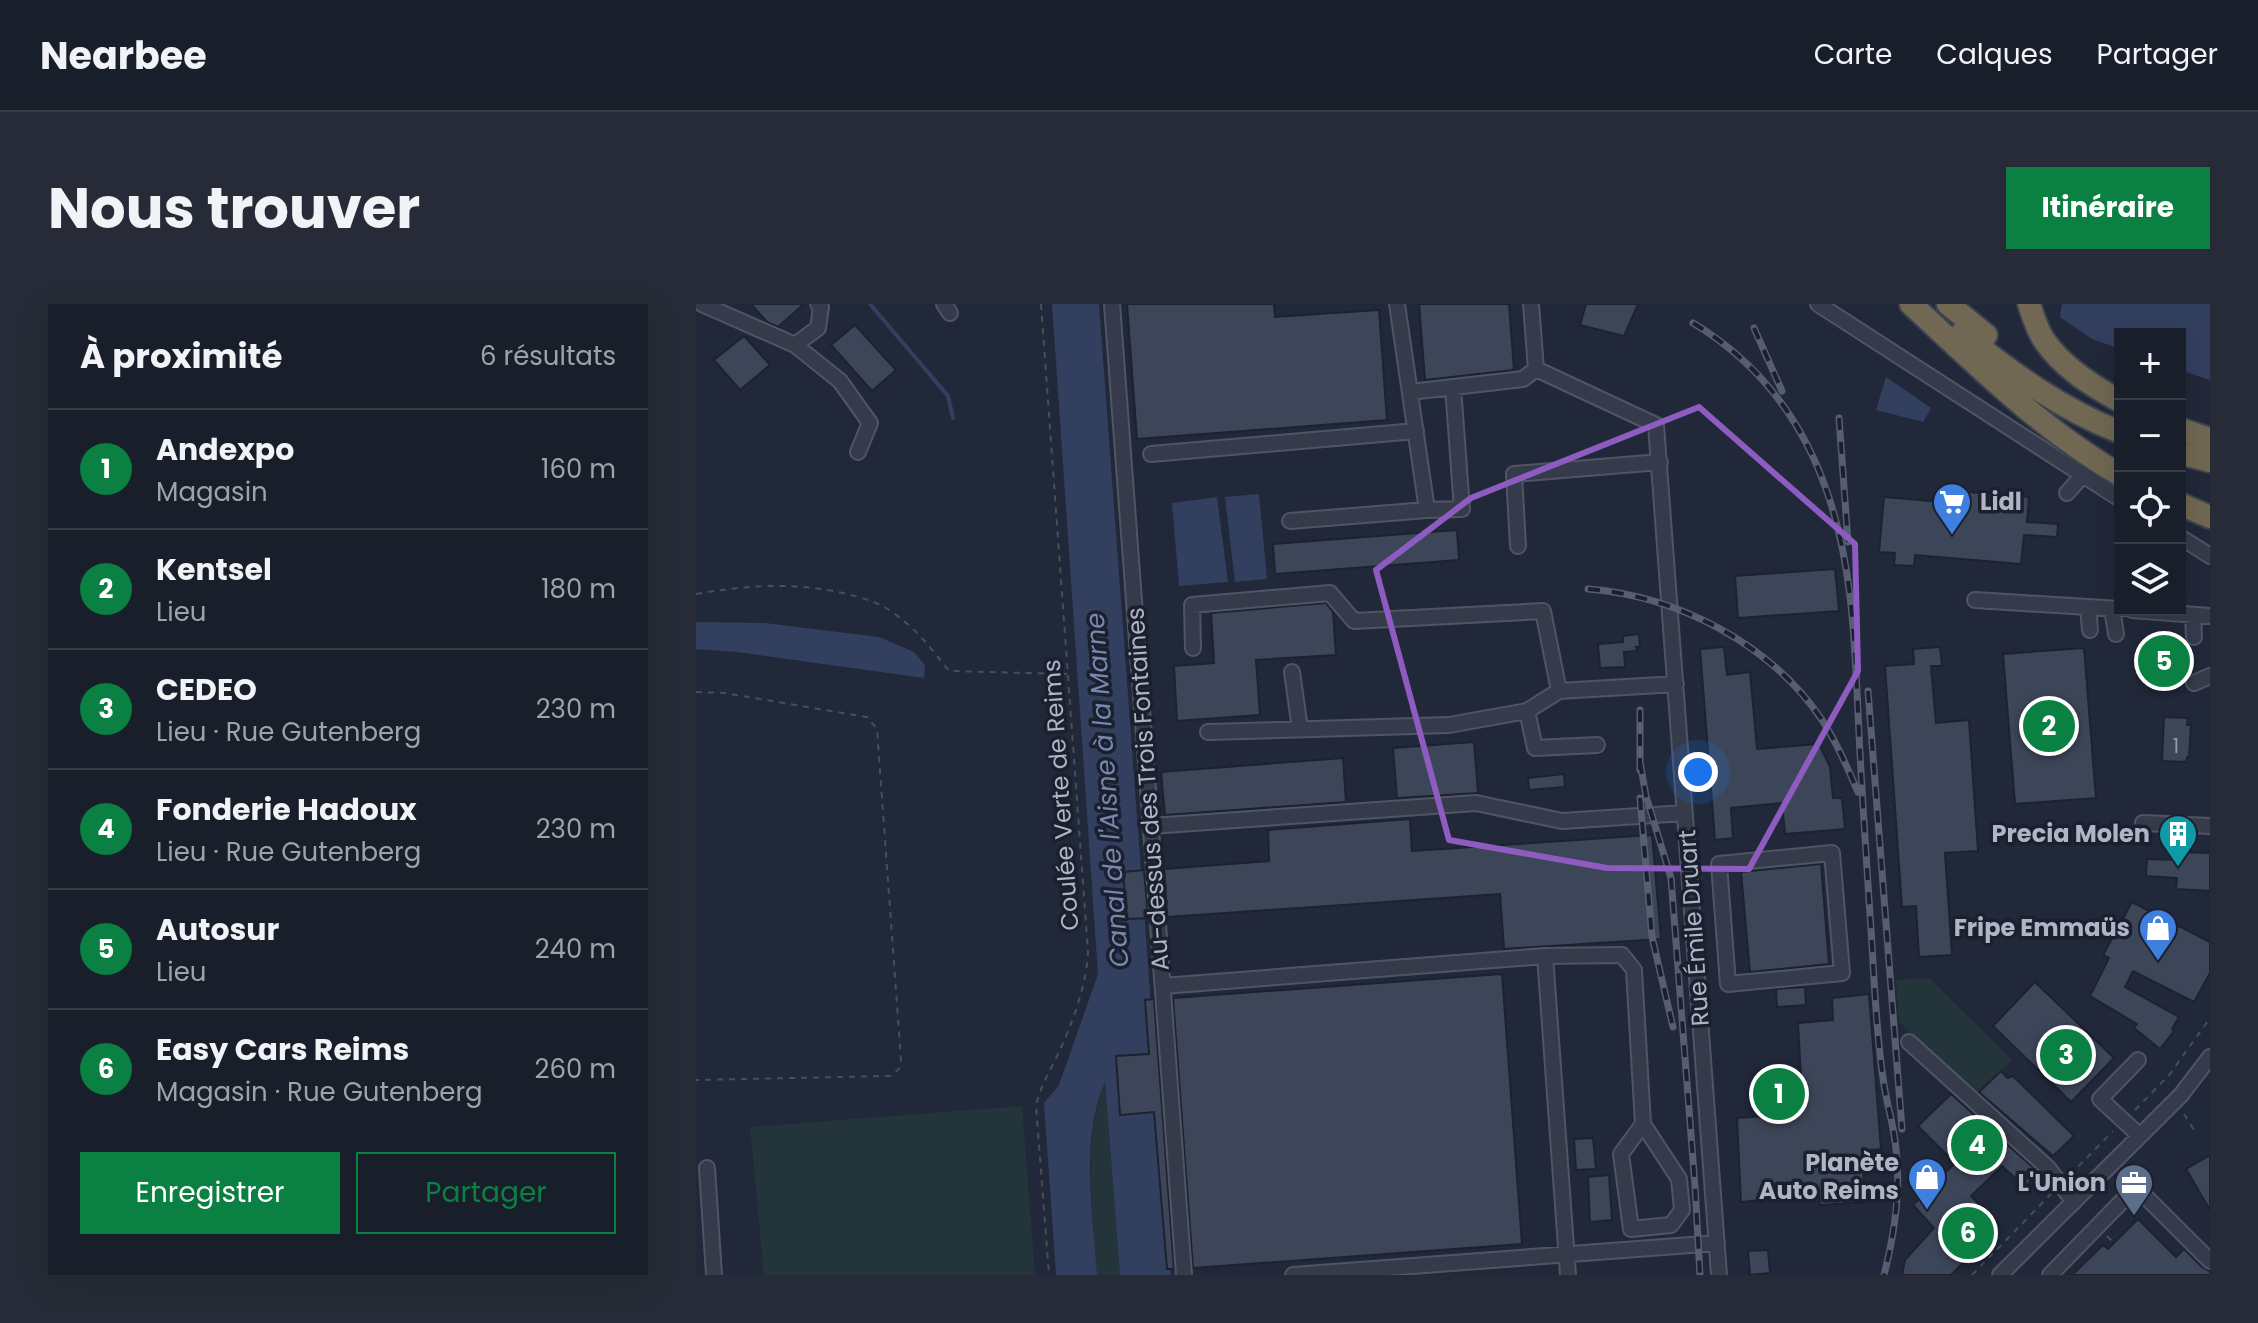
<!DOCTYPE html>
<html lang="fr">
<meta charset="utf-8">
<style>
body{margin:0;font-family:Poppins,sans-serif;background:#262b37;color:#f1f3f6}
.controls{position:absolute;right:24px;top:24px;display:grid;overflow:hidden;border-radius:0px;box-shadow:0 8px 32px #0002}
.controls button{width:72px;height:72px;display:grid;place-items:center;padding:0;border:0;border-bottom:2px solid #373c47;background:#191e2b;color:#f1f3f6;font:40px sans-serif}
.you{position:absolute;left:1002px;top:468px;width:28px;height:28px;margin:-20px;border:6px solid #fff;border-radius:50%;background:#1a73e8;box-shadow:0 0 0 12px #1a73e833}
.badge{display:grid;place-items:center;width:52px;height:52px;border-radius:50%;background:#0b8043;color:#fff;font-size:26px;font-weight:700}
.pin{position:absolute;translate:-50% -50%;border:4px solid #fff;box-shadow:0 2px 8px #0006}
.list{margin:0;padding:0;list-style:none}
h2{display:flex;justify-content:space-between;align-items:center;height:104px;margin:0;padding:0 32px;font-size:34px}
h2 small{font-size:26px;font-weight:400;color:#9fa2a9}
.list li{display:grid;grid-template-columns:52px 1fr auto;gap:24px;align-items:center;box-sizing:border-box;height:120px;padding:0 32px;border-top:2px solid #373c47}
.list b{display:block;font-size:30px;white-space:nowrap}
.list p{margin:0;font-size:26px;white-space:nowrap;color:#9fa2a9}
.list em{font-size:26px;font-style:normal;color:#9fa2a9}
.actions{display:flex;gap:16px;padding:24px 32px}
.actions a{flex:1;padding:18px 0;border:2px solid #0b8043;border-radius:0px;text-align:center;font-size:28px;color:#0b8043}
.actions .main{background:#0b8043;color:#fff}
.icon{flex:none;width:44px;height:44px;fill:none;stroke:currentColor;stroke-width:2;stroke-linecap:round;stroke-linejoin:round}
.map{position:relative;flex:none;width:1514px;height:971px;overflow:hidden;border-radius:0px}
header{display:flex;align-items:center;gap:48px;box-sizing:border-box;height:112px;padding:0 40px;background:#191e2b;border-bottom:2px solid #373c47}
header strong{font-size:38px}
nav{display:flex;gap:44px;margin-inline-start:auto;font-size:28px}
.intro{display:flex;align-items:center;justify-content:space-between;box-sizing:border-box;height:192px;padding:0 48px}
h1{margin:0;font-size:56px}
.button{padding:20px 36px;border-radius:0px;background:#0b8043;color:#fff;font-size:28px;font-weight:700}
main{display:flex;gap:48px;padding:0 48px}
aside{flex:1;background:#191e2b;border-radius:0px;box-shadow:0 8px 32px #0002}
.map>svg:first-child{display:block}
</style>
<header>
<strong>Nearbee</strong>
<nav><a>Carte</a><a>Calques</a><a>Partager</a></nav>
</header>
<div class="intro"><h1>Nous trouver</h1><a class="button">Itinéraire</a></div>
<main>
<aside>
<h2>À proximité<small>6 résultats</small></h2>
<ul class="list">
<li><span class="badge">1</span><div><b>Andexpo</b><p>Magasin</p></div><em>160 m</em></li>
<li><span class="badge">2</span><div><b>Kentsel</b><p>Lieu</p></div><em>180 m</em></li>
<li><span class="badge">3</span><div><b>CEDEO</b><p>Lieu · Rue Gutenberg</p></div><em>230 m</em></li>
<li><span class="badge">4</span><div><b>Fonderie Hadoux</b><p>Lieu · Rue Gutenberg</p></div><em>230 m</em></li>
<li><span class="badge">5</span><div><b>Autosur</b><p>Lieu</p></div><em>240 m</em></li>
<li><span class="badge">6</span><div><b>Easy Cars Reims</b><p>Magasin · Rue Gutenberg</p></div><em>260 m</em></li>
</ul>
<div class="actions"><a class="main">Enregistrer</a><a>Partager</a></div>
</aside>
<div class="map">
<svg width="1514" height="971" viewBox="0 0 1514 971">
<rect width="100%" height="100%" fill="#212839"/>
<path fill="#23353b" d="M1233,674L1316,756L1280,791L1203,718L1200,676Z
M409,775L424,971H401C397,907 386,837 409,775Z
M326,802L339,971H68L54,823Z"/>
<path fill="#333f5f" d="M356,0H403L475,971H424L409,777C384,836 397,909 401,971H360L348,799L363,781L402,670Z
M1366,0H1514V76L1484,66V30H1424V45L1396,35L1364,13Z
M1190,73L1235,104L1227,118L1180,106Z
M563,190L571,275L539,278L529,193Z
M521,193L532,278L483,282L476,199Z
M0,318L69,319L183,333L218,348L229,361L228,374L41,348L0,345Z"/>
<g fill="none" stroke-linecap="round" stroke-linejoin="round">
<path stroke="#333f5f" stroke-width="4" d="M174,0L252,92L257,114"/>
</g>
<path fill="#3d4659" stroke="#1c2230" stroke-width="2" d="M55,0H108L82,23L71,18Z
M431,0H578L579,13L683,6L691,116L441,135Z
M723,0H813L818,66L729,76Z
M890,0H942L928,32L884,21Z
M159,21L200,66L176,87L135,41Z
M48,32L74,61L44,86L18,56Z
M1247,186L1333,193L1331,218L1362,220L1361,233L1328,231L1325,260L1219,251L1218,262L1198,261L1199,249L1183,248L1188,193L1246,198Z
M761,226L763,256L579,270L577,240Z
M1139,265L1143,307L1042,314L1039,272Z
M630,299L637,308L640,351L560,356L564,411L481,417L478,362L518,359L515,309Z
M943,330L944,343H940L941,347L928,348L929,363L904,364L902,340L927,338V332Z
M1028,343L1031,371L1054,368L1061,445L1123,440L1134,463L1137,494H1146L1149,525L1089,530L1086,499L1035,504L1037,534L1019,536L1004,345Z
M1244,343L1246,362H1235L1240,419L1273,416L1282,547L1249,549L1256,651L1223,653L1220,602L1206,603L1189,362L1218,360L1217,345Z
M1388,344L1400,494L1319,500L1307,350Z
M1445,348L1493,350L1492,371H1444Z
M1468,413L1492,414L1491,421H1495L1493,453H1491L1490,458L1466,457Z
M778,438L782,489L701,494L697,444Z
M647,454L650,498L469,511L465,468Z
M868,470L869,483L833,486L832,474Z
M714,515L716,547L956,531L965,635L808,645L804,590L471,613L468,565L573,557L572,526Z
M1482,548L1514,549V587L1480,585L1481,574L1450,572L1451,555L1482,556Z
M1125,560L1133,660L1054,668L1045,568Z
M448,566L452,614L431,615L427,568Z
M1436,598L1514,638V669L1498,698L1437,667L1429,683L1483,713L1476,725L1478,727L1464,745L1438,724L1441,720L1394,692L1413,654L1407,651Z
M806,670L826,940L497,964L477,694Z
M1339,678L1418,754L1375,798L1297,722Z
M1109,683L1110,701L1081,703L1080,685Z
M1173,690L1185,845L1166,847L1169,898L1124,901L1123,890L1045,898L1041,814L1070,812L1068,775L1105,772L1102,719L1137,716L1136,694Z
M458,695L478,965H471L458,808L424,811L420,752L453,750L449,696Z
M1305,767L1312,774L1317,772L1378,832L1357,852L1283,788Z
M1255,790L1343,869L1329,883L1306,862L1275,892L1304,921L1255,971H1206L1209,956L1238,924L1217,901L1259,859L1222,822Z
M897,834L900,865L880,866L878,835Z
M1514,851V906L1490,865Z
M913,871L916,916L894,918L892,873Z
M1442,915L1480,953L1488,945L1507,964L1514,967V971H1376L1407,941L1412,945Z
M1072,946L1074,969L1054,971L1052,947Z"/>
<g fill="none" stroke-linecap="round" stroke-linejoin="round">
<defs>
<path id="minor" d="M6,0L99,41L144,77L174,119L162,148
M248,0L254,9
M416,0L488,971
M1122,0L1424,195
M99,41L122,24L125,3L122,0
M840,65L960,121L1023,971
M714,88L827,75L840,65L835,0
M455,150L720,127
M1371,189L1387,171
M731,206L766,205L757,83
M594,217L731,206L701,0
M1484,233L1514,252
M822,242L818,170L964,158
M1279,296L1424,305
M1392,303L1394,326
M1416,305L1420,330
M1436,306L1514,312
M1497,311L1498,333
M497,344L496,301L634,289L658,317L847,307L863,387L980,380
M596,368L604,425
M1498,379L1514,372
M831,407L839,444L901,441
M512,428L753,421L831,407L863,387
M1447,519L1514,522
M455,522L780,499L866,517L989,509
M1136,549L1146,669L1032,680L1023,560Z
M849,652L872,971
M467,682L849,652L926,651L938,666L947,820L983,875L986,906L975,921L935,925L925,850L947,820
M1213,738L1352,864L1378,898
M1442,756L1404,795L1444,832
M11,864L18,971
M597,971L1021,939
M1304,971L1485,791L1514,753
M1354,971L1432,891L1446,889L1514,957"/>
<path id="highway" d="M1215,0C1282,62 1345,125 1424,171
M1252,0L1290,31
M1333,0C1337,12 1341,26 1348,36C1366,63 1396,82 1424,97
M1266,29C1314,68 1366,106 1424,128
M1484,125L1514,135
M1484,149L1514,157
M1484,200L1514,213"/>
</defs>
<use href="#minor" stroke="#505565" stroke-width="18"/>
<use href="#highway" stroke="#3d4251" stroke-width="26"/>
<path stroke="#415258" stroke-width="2" stroke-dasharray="6 6" stroke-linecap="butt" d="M345,0L392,648C391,679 376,721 362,750C354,767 344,783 340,802L353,971
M0,290C51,281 96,278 147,289C163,293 180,297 193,306C218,322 235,344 253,367L371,370
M0,388L29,389L171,413L181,425L205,756L203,765L194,772L0,776
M1439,806L1474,770L1514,714
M1488,810L1498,826L1501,825
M1374,871L1417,827
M1411,932L1421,942
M1276,971L1355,890"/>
<use href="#minor" stroke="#353b4a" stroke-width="14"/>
<use href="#highway" stroke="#706852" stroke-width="22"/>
<defs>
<path id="rail" d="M997,19C1062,58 1105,114 1130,185C1158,263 1159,347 1163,430C1166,490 1170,550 1174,611C1178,665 1179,720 1187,774C1190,798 1198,821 1200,845C1205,885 1198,932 1188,971
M1058,24L1086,87
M1143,114L1152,238
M892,285C982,292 1075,340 1126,416C1141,439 1151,463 1162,488
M1172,387L1206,825
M944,406V466
M944,458L950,492L975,574L999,882L1004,971
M944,494L956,633L977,723"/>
</defs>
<use href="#rail" stroke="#575e71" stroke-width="7"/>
<use href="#rail" stroke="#1a202e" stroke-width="4" stroke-dasharray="12" stroke-linecap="butt"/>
</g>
<path fill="none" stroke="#8e5cc1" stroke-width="6" stroke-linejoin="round" d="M1003,103L1159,240L1162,367L1053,565L911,564L753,536L680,266L775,194Z"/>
<defs>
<symbol id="supermarket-pin" viewBox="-11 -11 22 30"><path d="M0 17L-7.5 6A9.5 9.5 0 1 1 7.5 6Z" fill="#3f7fe0" stroke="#1a202e"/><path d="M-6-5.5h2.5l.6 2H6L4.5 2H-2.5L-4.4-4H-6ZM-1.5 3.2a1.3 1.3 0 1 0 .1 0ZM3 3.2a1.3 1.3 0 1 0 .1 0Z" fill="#fff"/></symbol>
<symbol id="building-pin" viewBox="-11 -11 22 30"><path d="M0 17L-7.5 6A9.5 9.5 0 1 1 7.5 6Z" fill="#0f9aa8" stroke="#1a202e"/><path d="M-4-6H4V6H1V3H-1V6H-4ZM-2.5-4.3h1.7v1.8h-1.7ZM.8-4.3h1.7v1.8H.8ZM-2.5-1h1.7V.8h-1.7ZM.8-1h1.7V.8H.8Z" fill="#fff"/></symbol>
<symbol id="shop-pin" viewBox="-11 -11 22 30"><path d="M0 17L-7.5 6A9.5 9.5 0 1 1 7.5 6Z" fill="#3f7fe0" stroke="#1a202e"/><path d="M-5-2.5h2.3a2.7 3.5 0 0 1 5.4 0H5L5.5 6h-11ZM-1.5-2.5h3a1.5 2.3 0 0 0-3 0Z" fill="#fff"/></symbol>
<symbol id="office-pin" viewBox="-11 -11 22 30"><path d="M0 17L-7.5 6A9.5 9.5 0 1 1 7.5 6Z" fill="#5c6f8a" stroke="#1a202e"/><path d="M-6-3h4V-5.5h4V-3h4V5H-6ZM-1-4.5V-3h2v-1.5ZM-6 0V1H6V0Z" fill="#fff"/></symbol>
</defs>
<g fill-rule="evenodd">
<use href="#supermarket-pin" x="1234" y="176" width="44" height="60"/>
<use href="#building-pin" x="1460" y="508" width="44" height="60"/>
<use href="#shop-pin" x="1440" y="602" width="44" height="60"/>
<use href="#shop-pin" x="1209" y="851" width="44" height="60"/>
<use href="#office-pin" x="1416" y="857" width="44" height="60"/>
</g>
<g text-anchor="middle" stroke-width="7" stroke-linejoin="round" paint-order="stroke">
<g font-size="20" fill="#9399ab">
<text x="1480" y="449">1</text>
</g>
<g font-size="24" font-weight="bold" fill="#b0b5c6" stroke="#1a202e" text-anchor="end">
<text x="1284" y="206" text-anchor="start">Lidl</text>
<text x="1454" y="538">Precia Molen</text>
<text x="1434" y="632">Fripe Emmaüs</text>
<text x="1203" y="867">Planète<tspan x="1203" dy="28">Auto Reims</tspan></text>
<text x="1410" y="887">L'Union</text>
</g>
<g font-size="24" fill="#b0b5c6" stroke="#1a202e">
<text transform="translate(452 485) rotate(-94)" y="8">Au-dessus des Trois Fontaines</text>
<text transform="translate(365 491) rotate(-94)" y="8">Coulée Verte de Reims</text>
<text transform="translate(998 624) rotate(-94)" y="8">Rue Émile Druart</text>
</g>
<g font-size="26" font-style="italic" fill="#7887ae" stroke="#1a202e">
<text transform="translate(411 486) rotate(-94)" y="9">Canal de l'Aisne à la Marne</text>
</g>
</g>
</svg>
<div class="controls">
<button>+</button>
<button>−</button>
<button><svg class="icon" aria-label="locate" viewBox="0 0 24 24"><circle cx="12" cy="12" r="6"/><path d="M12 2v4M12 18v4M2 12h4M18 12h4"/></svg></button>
<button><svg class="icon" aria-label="layers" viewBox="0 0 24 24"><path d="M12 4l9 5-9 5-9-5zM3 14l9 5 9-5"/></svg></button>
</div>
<div class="you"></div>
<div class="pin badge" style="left:1083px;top:790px">1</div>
<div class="pin badge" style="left:1353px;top:422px">2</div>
<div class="pin badge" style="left:1370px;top:751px">3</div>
<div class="pin badge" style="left:1281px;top:841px">4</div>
<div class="pin badge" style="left:1468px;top:357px">5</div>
<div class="pin badge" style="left:1272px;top:929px">6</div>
</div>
</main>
